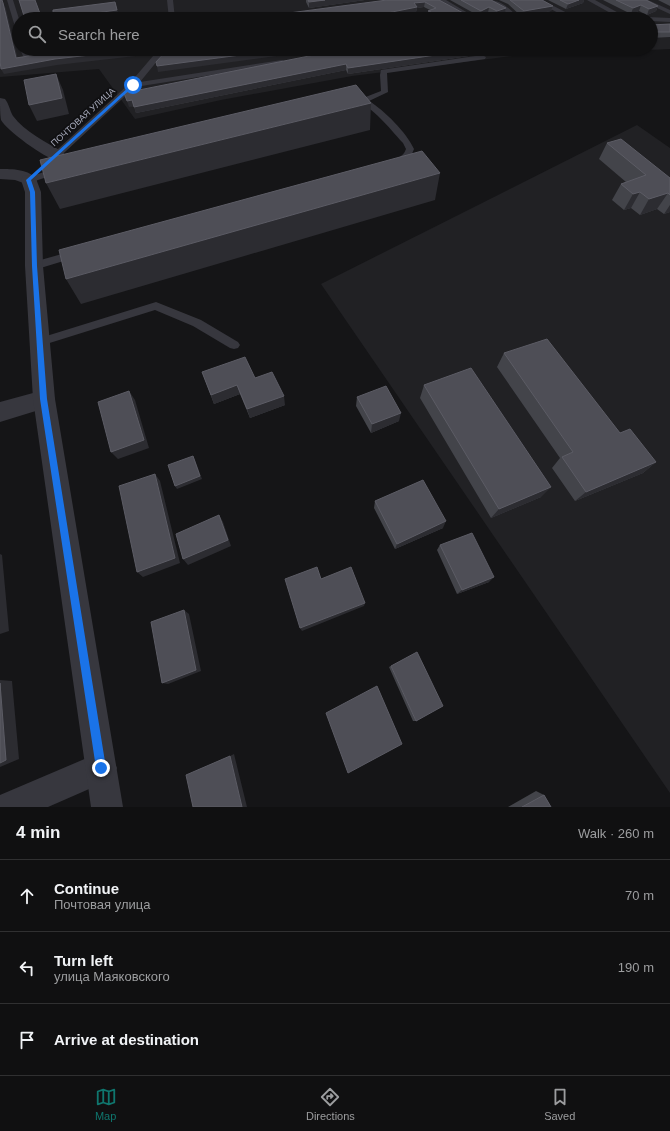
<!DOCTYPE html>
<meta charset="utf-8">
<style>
body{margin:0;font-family:Arial,sans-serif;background:#1e1e1f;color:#f1f3f6}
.stop{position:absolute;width:12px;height:12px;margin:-9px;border:3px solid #1a73e8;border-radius:50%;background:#fff}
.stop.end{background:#1a73e8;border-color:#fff;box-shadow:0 1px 4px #0008}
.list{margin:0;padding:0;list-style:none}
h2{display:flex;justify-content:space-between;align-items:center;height:52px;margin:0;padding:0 16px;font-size:17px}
h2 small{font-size:13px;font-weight:400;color:#9c9d9f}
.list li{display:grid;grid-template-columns:26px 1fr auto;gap:12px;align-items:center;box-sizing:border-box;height:72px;padding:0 16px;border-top:1px solid #303031}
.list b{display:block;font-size:15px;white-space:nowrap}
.list p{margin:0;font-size:13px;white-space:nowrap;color:#9c9d9f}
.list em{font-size:13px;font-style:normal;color:#9c9d9f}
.icon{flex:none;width:22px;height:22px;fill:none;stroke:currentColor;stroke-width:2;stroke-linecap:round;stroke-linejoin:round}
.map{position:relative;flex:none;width:670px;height:807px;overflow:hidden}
.search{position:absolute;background:#101011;box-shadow:0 1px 3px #0004;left:12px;right:12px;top:12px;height:44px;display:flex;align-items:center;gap:10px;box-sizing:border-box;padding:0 14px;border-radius:22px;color:#9c9d9f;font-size:15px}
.sheet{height:268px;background:#101011}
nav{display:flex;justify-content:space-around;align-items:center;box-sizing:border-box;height:56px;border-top:1px solid #303031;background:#101011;font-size:11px;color:#9c9d9f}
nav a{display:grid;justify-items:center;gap:2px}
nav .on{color:#0f766e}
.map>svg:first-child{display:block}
</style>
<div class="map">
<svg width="670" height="807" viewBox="0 0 670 807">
<rect width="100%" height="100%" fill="#151517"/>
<path fill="#212124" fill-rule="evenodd" d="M0,0H670V49L513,56L352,76L221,100L135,119L99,69L0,77ZM19,19H651V49H19Z
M637,125L670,148V793L321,284Z"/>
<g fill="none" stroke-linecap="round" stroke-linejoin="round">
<path fill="#37373e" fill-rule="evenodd" d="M7,0H13L19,19V32L16,30Z
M167,0H173L175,19H169Z
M438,0H446L478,19H470Z
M488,0C501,0 511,9 519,19H512L504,10Z
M534,0H542L571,15H614L587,0H595L624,16L670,18V22L651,21V19H529L532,17L562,15Z
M640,0H648L670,10V14Z
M20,49H28L29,53C35,55 43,51 49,55C42,60 31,59 23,56Z
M159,49H167L140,82L282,60L286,62L282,64L135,87L52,164H46L45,162L46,160L130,83Z
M502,49H510L512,51L508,53Z
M482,55L486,57L485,59L387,73L388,92L369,101C384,110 407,133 414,149C411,158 403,167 392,165L391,163C396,157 403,158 406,149L403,143C388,127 374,107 353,100V96L363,98L381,91L380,75L381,70Z
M59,167L63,170L62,172L29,183L25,180L26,178Z
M76,250L81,254L80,256L34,270L30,269L29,266L30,263Z
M156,302L201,320L238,342L240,345L238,348L234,349L230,348L193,326L155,310L40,346L36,345L34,342L36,339L40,338Z"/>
<path fill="#37373e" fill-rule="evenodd" d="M0,98L5,99C9,104 10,111 13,116C25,132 46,142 63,152L65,155L63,158C61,159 58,160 56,160C46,159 6,130 1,120C0,114 0,104 0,98Z
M0,169C12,169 30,169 37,180L35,184L29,185L15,180L0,179Z
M44,390L52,392L55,399L52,406L0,422V402Z
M101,752L112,757L117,768L112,779L48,807H0V795Z"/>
<path fill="#37373e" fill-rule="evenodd" d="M29,175L35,176L41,192L43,266L55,399L123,807H91L33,399L25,266V192L21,180L23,176Z"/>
</g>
<path fill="#43444a" d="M306,0H365L309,8L306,2Z
M439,0L472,19H396L428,13V11L430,10L424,7L417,8L416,12L387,18L244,19Z
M450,0H491L506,8L505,13L496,17L488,13L479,16Z
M499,0H542L553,6L551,11L522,17L508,4Z
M548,0H584L583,3L566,9Z
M603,0H646L658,6L656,11L647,15L639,11L631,14Z
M658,0H670V6Z
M670,24V37L651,38V25Z
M515,49H536L534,53L520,55Z
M336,54H482L348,74L346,70L136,113L134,106L129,107Z
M607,143L670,178V212L664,214L657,209L640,215L631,208L624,210L612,200L621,184L626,182L599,159Z
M504,353L620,433L656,462L643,473L575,501L552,468L560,458L497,367Z
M202,372L255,378L285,405L250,418L240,394L214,404Z
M424,385L541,497L491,518L420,398Z
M357,397L399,421L371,433L356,406Z
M375,501L443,528L395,549L374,508Z
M440,545L489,582L457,594L437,550Z
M391,666L416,721H413L389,667Z
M536,791L544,795L551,807H508Z"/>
<path fill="#2c2c31" d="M2,0L6,9L19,64L16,58Z
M325,0H365L309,8V2Z
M579,0H584L583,3L566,9L568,4Z
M115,2L120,19H53Z
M425,2L424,7L417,8L416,12L383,19H343L414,3Z
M641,5L639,11L631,14L633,8Z
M553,6L551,11L522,17L524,11Z
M658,6L656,11L647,15L649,9Z
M489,7L488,13L479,16L481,11Z
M506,8L505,13L496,17L497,11Z
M36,49H54L37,52Z
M143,49H152L153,54L57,65L4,74L1,69L55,59Z
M286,49H329L158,72L157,66Z
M476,49H483L482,54L348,74V68Z
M346,64V70L136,113L134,107Z
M56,74L63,90L69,114L37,121L29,105Z
M132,100L134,106L129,107L127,101Z
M371,103L370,130L60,209L46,183Z
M440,173L435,200L81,304L66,279Z
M640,192L631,208L624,210L633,194Z
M668,193L657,209L640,215L649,199Z
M670,205V212L664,214Z
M237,385L240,394L214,404L211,395Z
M129,391L135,400L149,448L118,459L111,452Z
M284,396L285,405L250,418L247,409Z
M401,413L399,421L371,433L372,424Z
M193,456L195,460L202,479L177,489L175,486Z
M656,462L643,473L575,501L586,492Z
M155,474L160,481L180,563L143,577L137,572Z
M551,487L541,497L491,518L499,509Z
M219,515L223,522L231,546L188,565L183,559Z
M446,521L443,528L395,549L397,544Z
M0,554L2,555L9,631L0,634Z
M494,577L489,582L457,594L462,590Z
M365,603L364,606L302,631L300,628Z
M184,610L189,614L201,671L168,684L162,683Z
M0,680L12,681L19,759L0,767Z
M234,754L247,807H242L230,756Z"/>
<path fill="#4e4e56" stroke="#5c5c65" d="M0,0H2L3,3L16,58L53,52L77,49H143L55,59L1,69L0,61Z
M19,0H35L42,19H25Z
M308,0H325L309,2Z
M387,0H439L465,14L472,19H456L453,17L447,19H396L431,12L428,11L436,8L425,2L414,3L417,7L387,13L343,19H244Z
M461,0H491L506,8L497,11L489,7L481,11Z
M510,0H542L553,6L524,11Z
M560,0H579L568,4Z
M616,0H646L658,6L649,9L641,5L633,8Z
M115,2L117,10L53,19V10Z
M670,24V32H651V25Z
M171,49H286L157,66L156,62L167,50Z
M368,49H476L348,68L346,64L134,107L132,100L127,101L124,93L334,51L336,54Z
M56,74L62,98L29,105L24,80Z
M356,85L371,103L46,183L40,160Z
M621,139L670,178V195L668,193L649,199L640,192L633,194L621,184L646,175L607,143Z
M422,151L440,173L66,279L59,250Z
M547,339L620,433L630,429L656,462L586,492L562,457L573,452L504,353Z
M245,357L255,378L272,372L284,396L247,409L237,385L211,395L202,372Z
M471,368L551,487L499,509L424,385Z
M386,386L401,413L372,424L357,397Z
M129,391L144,440L111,452L98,402Z
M193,456L200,476L175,486L168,465Z
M155,474L175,558L137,572L119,486Z
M423,480L446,521L397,544L375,501Z
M219,515L228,540L183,559L176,534Z
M472,533L494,577L462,590L440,545Z
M317,567L321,579L351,567L365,603L300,628L285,579Z
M184,610L196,670L162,683L151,622Z
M417,652L443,706L416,721L391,666Z
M0,683L6,760L0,763Z
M377,686L402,744L348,773L326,713Z
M230,756L242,807H193L186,775Z
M544,795L551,807H522Z"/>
<path fill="#1a73e8" d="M131,85H135L31,180L35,192L37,266L47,399L106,768L104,771L101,773L98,771L96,768L40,399L32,266L30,192L26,180Z"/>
<g text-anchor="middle" stroke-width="3.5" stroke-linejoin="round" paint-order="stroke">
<g font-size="9" fill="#a5a8b8" stroke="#101012">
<text transform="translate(83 117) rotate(-42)" y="3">ПОЧТОВАЯ УЛИЦА</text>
</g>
</g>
</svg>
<div class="stop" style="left:133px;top:85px"></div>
<div class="stop end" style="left:101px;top:768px"></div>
<div class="search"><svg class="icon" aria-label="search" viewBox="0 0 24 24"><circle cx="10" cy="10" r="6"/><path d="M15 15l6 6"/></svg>Search here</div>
</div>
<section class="sheet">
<h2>4 min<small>Walk · 260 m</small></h2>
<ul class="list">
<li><svg class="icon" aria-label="ahead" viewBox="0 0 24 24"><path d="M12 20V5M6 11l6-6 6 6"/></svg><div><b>Continue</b><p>Почтовая улица</p></div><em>70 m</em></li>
<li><svg class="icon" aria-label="left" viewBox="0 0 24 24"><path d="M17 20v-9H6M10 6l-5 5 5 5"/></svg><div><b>Turn left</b><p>улица Маяковского</p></div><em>190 m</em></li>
<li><svg class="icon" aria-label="arrive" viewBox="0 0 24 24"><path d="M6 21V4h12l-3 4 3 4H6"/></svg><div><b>Arrive at destination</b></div></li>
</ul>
</section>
<nav>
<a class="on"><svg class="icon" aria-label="map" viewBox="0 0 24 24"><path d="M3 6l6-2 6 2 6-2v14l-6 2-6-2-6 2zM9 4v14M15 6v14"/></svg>Map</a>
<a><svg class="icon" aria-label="directions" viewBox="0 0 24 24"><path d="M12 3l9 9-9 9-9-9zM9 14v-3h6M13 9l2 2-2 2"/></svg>Directions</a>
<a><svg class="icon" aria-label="saved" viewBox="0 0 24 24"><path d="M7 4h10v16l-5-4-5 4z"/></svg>Saved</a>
</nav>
